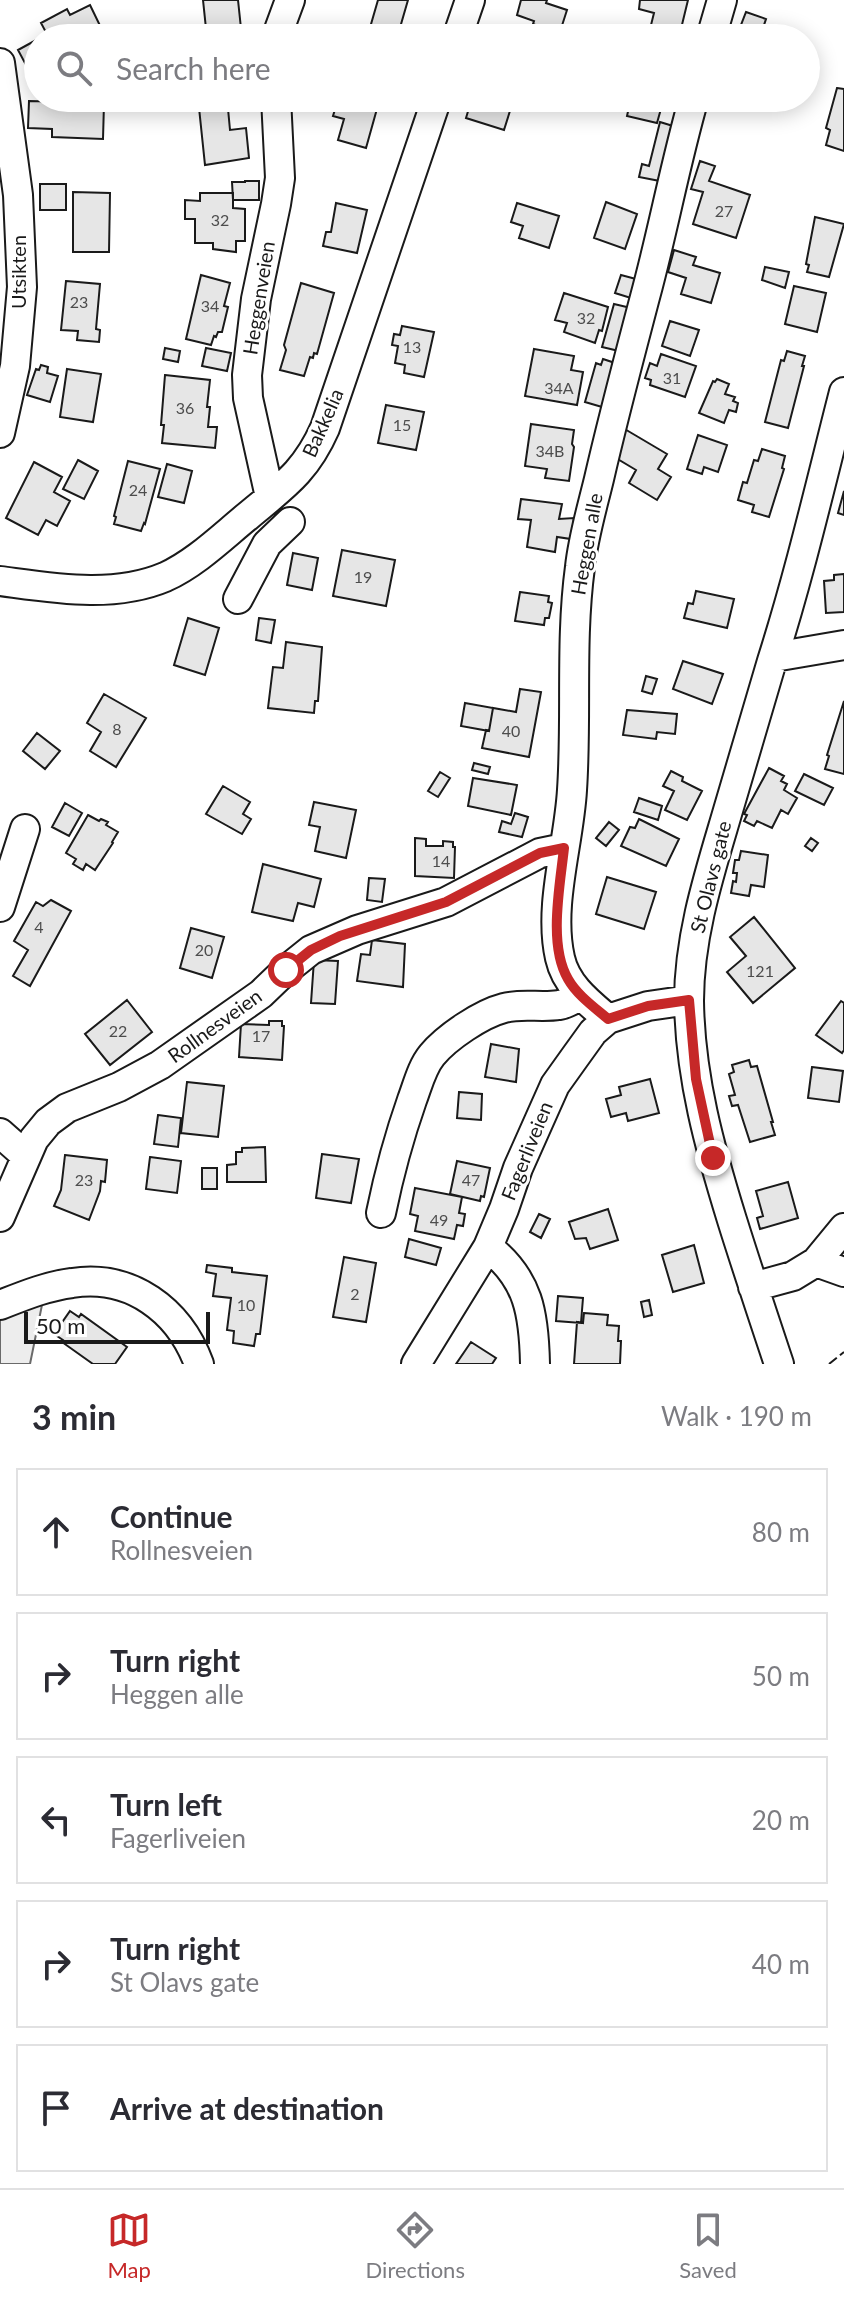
<!DOCTYPE html>
<meta charset="utf-8">
<style>
body{margin:0;font-family:Lato,sans-serif;background:#f7f7f7;color:#2b2b33}
.scale{position:absolute;left:24px;bottom:20px;width:186px;box-sizing:border-box;padding-left:8px;border:4px solid #1a1a1a;border-top:0;font-size:22px;line-height:28px;white-space:nowrap;color:#1a1a1a;-webkit-text-stroke:6px #fff;paint-order:stroke}
.stop{position:absolute;width:24px;height:24px;margin:-18px;border:6px solid #c62828;border-radius:50%;background:#fff}
.stop.end{background:#c62828;border-color:#fff;box-shadow:0 2px 8px #0008}
.list{margin:0;padding:0;list-style:none}
h2{display:flex;justify-content:space-between;align-items:center;height:104px;margin:0;padding:0 32px;font-size:34px}
h2 small{font-size:26px;font-weight:400;color:#7c7c81}
.list li{display:grid;grid-template-columns:52px 1fr auto;gap:24px;align-items:center;box-sizing:border-box;height:128px;margin:0 16px 16px;padding:0 16px;border:2px solid #e1e1e2;border-radius:0px}
.list b{display:block;font-size:30px;white-space:nowrap}
.list p{margin:0;font-size:26px;white-space:nowrap;color:#7c7c81}
.list em{font-size:26px;font-style:normal;color:#7c7c81}
.icon{flex:none;width:44px;height:44px;fill:none;stroke:currentColor;stroke-width:2;stroke-linecap:round;stroke-linejoin:round}
.map{position:relative;flex:none;width:844px;height:1364px;overflow:hidden}
.search{position:absolute;background:#fff;box-shadow:0 4px 20px #0003;left:24px;right:24px;top:24px;height:88px;display:flex;align-items:center;gap:20px;box-sizing:border-box;padding:0 28px;border-radius:44px;color:#7c7c81;font-size:30px}
.sheet{height:824px;background:#fff}
nav{display:flex;justify-content:space-around;align-items:center;box-sizing:border-box;height:112px;border-top:2px solid #e1e1e2;background:#fff;font-size:22px;color:#7c7c81}
nav a{display:grid;justify-items:center;gap:4px}
nav .on{color:#c62828}
.map>svg:first-child{display:block}
</style>
<div class="map">
<svg width="844" height="1364" viewBox="0 0 844 1364">
<rect width="100%" height="100%" fill="#fff"/>
<path fill="#ededed" stroke="#6a6a6a" stroke-width="2" d="M44,1295L30,1364H0V1302Z"/>
<path fill="#e6e6e6" stroke="#1a1a1a" stroke-width="2" d="M203,0H238L242,38H207Z
M378,0H408L397,38H367Z
M521,0H547L546,3L567,10L558,38H542L545,29L533,24L534,21L517,15Z
M640,0H688L680,33L651,25L654,13L639,9Z
M90,5L106,38H49L41,23L67,9L70,15Z
M746,12L766,19L762,31L781,38H743L747,27L741,25Z
M38,39V78L34,80L18,50Z
M837,88L844,89V151L826,145L830,130L826,128Z
M198,98H227L230,130L246,128L249,158L205,165Z
M350,98H380L366,148L338,140L344,119L333,116L337,103L348,105Z
M472,98H514L504,130L466,118Z
M631,98H664L657,123L627,116Z
M29,101L104,103L103,139L52,137V129L28,128Z
M660,122L673,126L660,181L639,177L642,164L649,166Z
M700,161L715,166L709,181L750,195L736,238L693,224L703,192L691,189Z
M245,181H259V200H233L232,182H245Z
M40,184H66V210H40Z
M73,192L110,193L109,252H73Z
M200,193H233V208L245,209V241H236V252L213,249V243H195V219H185V200L200,201Z
M606,202L637,214L625,249L594,238Z
M336,203L367,210L357,253L323,246L326,232H331Z
M517,203L559,216L549,248L519,238L523,226L511,222Z
M815,217L844,224L829,277L807,272L809,265L806,264Z
M674,250L696,257L693,265L720,273L711,303L681,294L686,278L668,272Z
M765,267L789,272L785,288L762,280Z
M201,275L230,283L224,306L228,307L222,332H218L216,337L214,336L211,345L186,339Z
M621,275L636,279L634,299L615,293Z
M66,281L100,284L96,329L100,330L99,342L77,340L78,331L61,330Z
M301,283L334,293L317,354L314,353L313,358L310,357L304,376L280,370L286,350L284,345Z
M794,286L826,293L817,332L785,324Z
M564,293L608,307L602,331L599,330L595,343L564,332L567,323L555,320Z
M614,304L631,308L619,351L602,347Z
M670,321L699,330L690,356L662,346Z
M402,326L434,332L424,377L404,373L405,365L395,363L398,346L392,345L394,334L400,335Z
M165,348L180,351L178,362L163,359Z
M206,348L231,353L227,371L202,366Z
M534,349L574,356L571,370L583,372L577,405L525,396Z
M787,351L805,356L802,366H804L788,428L765,422L781,360L784,361Z
M661,354L696,366L685,397L650,385L651,380L645,378L650,363L657,366Z
M603,359L615,363L602,407L585,402L596,363L601,365Z
M41,365L48,367L47,373L58,376L50,402L27,395L36,369L39,370Z
M67,369L101,374L93,422L60,417Z
M165,375L210,380L207,407H210L208,427H217L215,448L162,443L164,425H161Z
M717,379L729,384L725,394L735,397L733,401L738,403L736,412L729,410L724,423L699,413L713,381L715,382Z
M386,405L424,412L416,450L378,443Z
M531,424L574,430L572,444L574,447L569,481L545,478L547,469L525,466Z
M623,428L667,454L658,469L671,477L657,500L629,483L636,470L616,458Z
M698,435L727,445L718,472L704,467L702,474L687,469Z
M762,449L785,456L782,468L784,469L769,517L752,512L754,505L738,500L743,482L747,483L754,460L758,461Z
M78,460L98,471L84,499L63,489Z
M128,461L160,469L145,524L144,523L141,531L114,524L116,517L114,516Z
M34,462L62,477L54,492L70,501L57,526L46,520L38,535L6,518Z
M167,464L192,471L184,503L158,497Z
M844,491V515L838,513Z
M521,499L562,504L559,519L574,518L571,539L557,537L555,552L527,547L531,520L518,519Z
M342,550L395,560L386,606L333,596Z
M293,553L318,558L312,590L287,585Z
M844,574V612L826,613L824,581L834,580V575Z
M696,591L734,599L727,628L684,618L688,603L693,604Z
M520,592L549,596L548,602L552,603L549,618H545L544,625L515,621Z
M188,618L219,628L205,675L174,665Z
M259,618L275,620L271,643L256,640Z
M286,642L322,647L318,701H315L314,713L268,708L273,667L283,668Z
M683,661L723,674L712,704L673,689Z
M646,676L657,679L652,694L642,691Z
M520,689L541,692L529,757L482,748L486,730L489,731L493,708L516,712Z
M104,694L146,718L116,767L90,751L101,732L87,723Z
M844,701V774L825,769L829,756L827,755Z
M465,703L493,708L489,731L461,726Z
M627,710L677,714L675,734L657,732L656,739L623,735Z
M37,733L60,751L45,769L23,751Z
M474,763L490,767L488,774L472,770Z
M769,768L784,776L781,781L787,784L784,790L797,798L788,814L781,810L772,828L757,821L754,826L744,821L747,815L744,814Z
M671,771L683,777L682,781L702,791L687,820L665,810L674,791L663,786Z
M440,772L450,778L438,797L428,791Z
M804,774L833,788L824,805L795,791Z
M473,778L517,785L511,815L468,806Z
M223,786L250,802L243,814L251,819L242,834L206,814Z
M639,798L662,806L658,820L634,812Z
M314,802L356,810L346,858L315,851L320,827L309,825Z
M65,803L82,813L69,836L52,827Z
M515,813L528,817L522,837L499,832L502,821L511,824Z
M88,815L99,821L101,819L108,822L106,825L118,832L112,842L113,843L95,870L86,864L83,870L73,864L76,859L66,853Z
M639,819L679,839L666,866L621,846L630,827L635,828Z
M609,822L619,830L606,846L596,838Z
M415,838L426,839V846H443V841L453,842V847H455L454,878L415,876Z
M811,838L818,843L812,851L805,846Z
M741,851L768,855L764,887L751,885L749,896L731,893L733,881L736,882L737,873H733L735,860H739Z
M263,864L321,879L314,907L298,903L293,921L252,912Z
M607,877L656,892L644,929L596,914Z
M369,878L385,879L382,902L367,900Z
M51,900L71,911L30,986L13,976L28,950L14,941L36,902L43,906Z
M754,917L795,968L753,1003L727,972L746,956L730,937Z
M191,928L224,937L212,978L180,968Z
M372,940L405,944L403,987L357,981L361,954L370,955Z
M314,960L338,961L335,1004L311,1003Z
M127,1000L152,1032L110,1065L85,1034Z
M841,1001L844,1003V1050L842,1053L816,1035Z
M269,1021H282V1026H284L282,1060L239,1057L241,1024L269,1025Z
M491,1044L519,1049L516,1082L485,1077Z
M749,1060L751,1067L757,1066L773,1122H771L775,1135L750,1142L738,1105L732,1106L729,1096L735,1095L729,1074L734,1072L732,1065Z
M812,1067L843,1071L839,1102L808,1098Z
M650,1079L659,1113L628,1121L626,1113L611,1117L606,1099L621,1095L619,1087Z
M187,1082L224,1086L218,1137L181,1133Z
M459,1092L482,1094L481,1120L457,1118Z
M158,1115L181,1118L178,1147L154,1144Z
M265,1147L266,1182H227V1165L236,1164V1152H242V1148Z
M322,1154L359,1159L351,1203L316,1198Z
M65,1155L107,1160L105,1182L101,1181L100,1191L89,1220L54,1206L61,1190Z
M150,1157L181,1161L177,1193L146,1189Z
M457,1161L490,1168L484,1197L481,1196L480,1201L450,1194Z
M202,1168H217V1189H202Z
M788,1182L798,1218L760,1229L757,1218L763,1216L756,1191Z
M415,1188L462,1197L459,1213L465,1214L463,1226L457,1225L454,1239L415,1231L418,1216L410,1214Z
M608,1209L618,1240L590,1249L586,1238L575,1239L569,1222Z
M539,1214L550,1219L541,1238L530,1232Z
M409,1239L441,1248L436,1265L405,1257Z
M694,1245L704,1283L673,1292L662,1255Z
M344,1257L376,1263L366,1322L333,1317Z
M207,1265L232,1268V1272L267,1276L260,1334H256L254,1346L233,1343L234,1331L227,1330L231,1298L213,1296L216,1274L206,1272Z
M558,1296L583,1298L581,1323L556,1321Z
M649,1300L652,1315L644,1317L641,1302Z
M70,1311L79,1317L81,1314L127,1347L115,1364H93L62,1342L63,1340L54,1334Z
M584,1313L608,1315L607,1325L619,1326L618,1341H621L620,1364H574L577,1322L583,1323Z
M471,1342L496,1358L492,1364H456Z"/>
<g fill="none" stroke-linecap="round" stroke-linejoin="round">
<defs>
<path id="minor" d="M276,38L290,0
M457,38L470,0
M711,38L722,0
M0,63L18,195L22,287L15,366L0,433
M270,497L248,398L247,375L256,299L276,204L280,178L276,98
M0,581C53,588 113,599 165,577C196,563 223,536 249,515C285,485 306,471 325,428L437,98
M238,599L267,544L290,522
M774,657L844,645
M0,907L25,829
M608,1019C588,1002 566,985 560,958C548,905 569,844 572,790C577,716 570,641 580,567C583,538 592,508 599,479C613,418 629,358 645,297C663,231 675,164 694,98
M0,1133L26,1156
M381,1213C389,1174 399,1137 412,1100C418,1084 422,1067 432,1055C447,1037 481,1014 504,1008C522,1003 541,1008 559,1005C567,1004 574,999 581,995
M0,1217L34,1139L48,1122L67,1108L119,1087L160,1065L261,994L286,970L311,950L357,930L446,902L540,853L564,848
M488,1247C529,1279 534,1314 535,1364
M816,1262L844,1272
M753,1287L793,1276L816,1262L844,1228
M0,1305C23,1296 47,1286 72,1283C131,1274 179,1310 199,1364
M416,1364L488,1247L504,1209L518,1168L555,1085L575,1057L593,1032L608,1019L648,1006L689,1000
M779,1364C763,1316 747,1268 732,1220C710,1149 690,1077 689,1001C689,940 707,881 724,824C740,769 756,715 772,661C800,573 821,482 844,392"/>
</defs>
<use href="#minor" stroke="#1a1a1a" stroke-width="32"/>
<use href="#minor" stroke="#fff" stroke-width="28"/>
<path stroke="#1a1a1a" stroke-width="2" stroke-dasharray="10 4" stroke-linecap="butt" d="M829,1364L844,1352"/>
</g>
<g fill="none" stroke-linecap="round" stroke-linejoin="round">
<path stroke="#c62828" stroke-width="10" d="M286,970L311,950L340,936L446,902L540,853L564,848C560,886 548,945 568,979C577,995 594,1007 608,1019L648,1006L689,1000L696,1079L713,1158"/>
</g>
<g text-anchor="middle" stroke-width="6" stroke-linejoin="round" paint-order="stroke">
<g font-size="16" fill="#4d4d4d">
<text x="724" y="217">27</text>
<text x="220" y="226">32</text>
<text x="79" y="308">23</text>
<text x="210" y="312">34</text>
<text x="586" y="324">32</text>
<text x="412" y="353">13</text>
<text x="672" y="384">31</text>
<text x="559" y="394">34A</text>
<text x="185" y="414">36</text>
<text x="402" y="431">15</text>
<text x="550" y="457">34B</text>
<text x="138" y="496">24</text>
<text x="363" y="583">19</text>
<text x="117" y="735">8</text>
<text x="511" y="737">40</text>
<text x="441" y="867">14</text>
<text x="39" y="933">4</text>
<text x="204" y="956">20</text>
<text x="760" y="977">121</text>
<text x="118" y="1037">22</text>
<text x="261" y="1042">17</text>
<text x="84" y="1186">23</text>
<text x="471" y="1186">47</text>
<text x="439" y="1226">49</text>
<text x="355" y="1300">2</text>
<text x="246" y="1311">10</text>
</g>
<g font-size="20" fill="#1a1a1a" stroke="#fff">
<text transform="translate(19 272) rotate(-90)" y="7">Utsikten</text>
<text transform="translate(259 298) rotate(-81)" y="7">Heggenveien</text>
<text transform="translate(323 423) rotate(-66)" y="7">Bakkelia</text>
<text transform="translate(587 544) rotate(-80)" y="7">Heggen alle</text>
<text transform="translate(711 877) rotate(-76)" y="7">St Olavs gate</text>
<text transform="translate(215 1026) rotate(-36)" y="7">Rollnesveien</text>
<text transform="translate(527 1151) rotate(-68)" y="7">Fagerliveien</text>
</g>
</g>
</svg>
<div class="scale">50 m</div>
<div class="stop" style="left:286px;top:970px"></div>
<div class="stop end" style="left:713px;top:1158px"></div>
<div class="search"><svg class="icon" aria-label="search" viewBox="0 0 24 24"><circle cx="10" cy="10" r="6"/><path d="M15 15l6 6"/></svg>Search here</div>
</div>
<section class="sheet">
<h2>3 min<small>Walk · 190 m</small></h2>
<ul class="list">
<li><svg class="icon" aria-label="ahead" viewBox="0 0 24 24"><path d="M12 20V5M6 11l6-6 6 6"/></svg><div><b>Continue</b><p>Rollnesveien</p></div><em>80 m</em></li>
<li><svg class="icon" aria-label="right" viewBox="0 0 24 24"><path d="M7 20v-9h11M14 6l5 5-5 5"/></svg><div><b>Turn right</b><p>Heggen alle</p></div><em>50 m</em></li>
<li><svg class="icon" aria-label="left" viewBox="0 0 24 24"><path d="M17 20v-9H6M10 6l-5 5 5 5"/></svg><div><b>Turn left</b><p>Fagerliveien</p></div><em>20 m</em></li>
<li><svg class="icon" aria-label="right" viewBox="0 0 24 24"><path d="M7 20v-9h11M14 6l5 5-5 5"/></svg><div><b>Turn right</b><p>St Olavs gate</p></div><em>40 m</em></li>
<li><svg class="icon" aria-label="arrive" viewBox="0 0 24 24"><path d="M6 21V4h12l-3 4 3 4H6"/></svg><div><b>Arrive at destination</b></div></li>
</ul>
</section>
<nav>
<a class="on"><svg class="icon" aria-label="map" viewBox="0 0 24 24"><path d="M3 6l6-2 6 2 6-2v14l-6 2-6-2-6 2zM9 4v14M15 6v14"/></svg>Map</a>
<a><svg class="icon" aria-label="directions" viewBox="0 0 24 24"><path d="M12 3l9 9-9 9-9-9zM9 14v-3h6M13 9l2 2-2 2"/></svg>Directions</a>
<a><svg class="icon" aria-label="saved" viewBox="0 0 24 24"><path d="M7 4h10v16l-5-4-5 4z"/></svg>Saved</a>
</nav>
